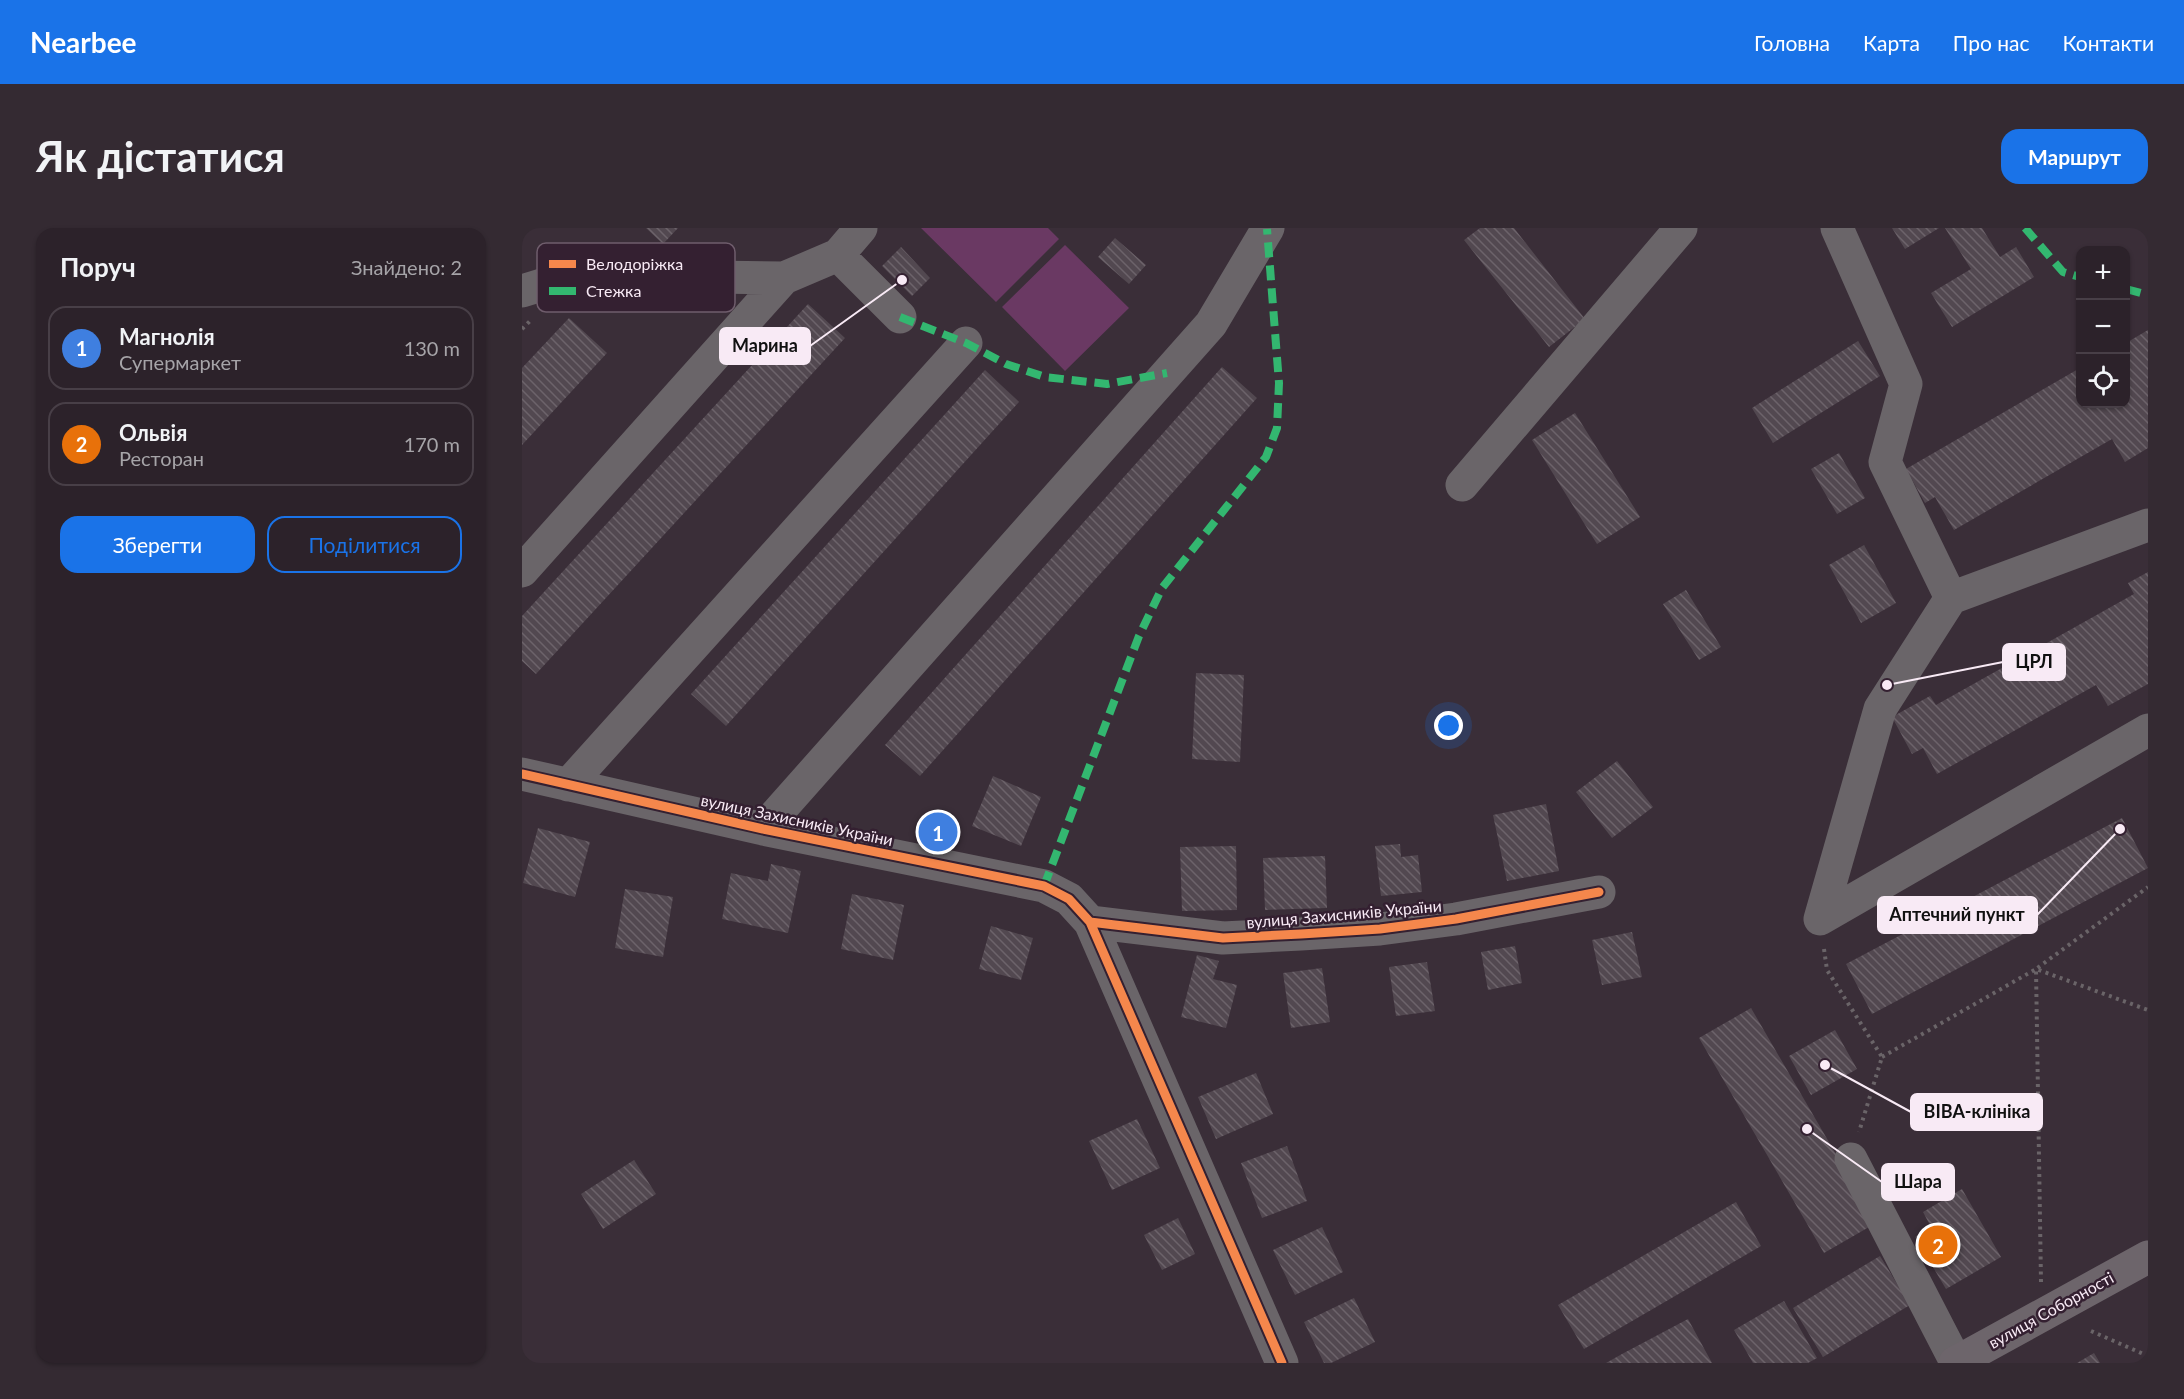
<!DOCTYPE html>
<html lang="uk">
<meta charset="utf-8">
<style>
body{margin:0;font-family:Lato,sans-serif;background:#342a32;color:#f1f3f6}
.controls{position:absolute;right:18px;top:18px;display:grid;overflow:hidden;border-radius:12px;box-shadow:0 2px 4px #0004}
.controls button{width:54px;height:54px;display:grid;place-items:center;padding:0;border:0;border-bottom:2px solid #483f47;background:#2c222a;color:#f1f3f6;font:30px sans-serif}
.you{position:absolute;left:927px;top:498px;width:21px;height:21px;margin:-15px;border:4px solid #fff;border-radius:50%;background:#1a73e8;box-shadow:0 0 0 9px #1a73e833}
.badge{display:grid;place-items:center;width:39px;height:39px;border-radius:50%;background:#1a73e8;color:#fff;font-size:20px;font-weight:700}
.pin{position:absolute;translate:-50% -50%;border:3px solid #fff;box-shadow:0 2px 6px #0006}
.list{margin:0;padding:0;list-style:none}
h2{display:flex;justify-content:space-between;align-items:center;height:78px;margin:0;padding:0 24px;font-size:26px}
h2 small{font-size:20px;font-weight:400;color:#a6a4a8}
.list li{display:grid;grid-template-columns:39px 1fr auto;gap:18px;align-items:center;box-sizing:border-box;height:84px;margin:0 12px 12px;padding:0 12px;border:2px solid #483f47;border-radius:18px}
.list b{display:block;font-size:22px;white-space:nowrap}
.list p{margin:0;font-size:20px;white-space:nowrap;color:#a6a4a8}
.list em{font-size:20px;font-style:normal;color:#a6a4a8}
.actions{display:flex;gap:12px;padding:18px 24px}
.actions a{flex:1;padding:14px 0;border:2px solid #1a73e8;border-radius:18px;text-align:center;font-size:21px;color:#1a73e8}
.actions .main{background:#1a73e8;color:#fff}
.icon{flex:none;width:33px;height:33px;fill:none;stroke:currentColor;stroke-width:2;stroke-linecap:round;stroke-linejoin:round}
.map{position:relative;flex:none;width:1626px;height:1135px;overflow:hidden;border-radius:18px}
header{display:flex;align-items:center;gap:36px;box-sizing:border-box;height:84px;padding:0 30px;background:#1a73e8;color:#fff}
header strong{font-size:28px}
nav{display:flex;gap:33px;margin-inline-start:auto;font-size:21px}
.intro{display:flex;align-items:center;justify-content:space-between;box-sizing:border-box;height:144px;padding:0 36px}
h1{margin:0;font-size:42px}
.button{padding:15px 27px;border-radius:18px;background:#1a73e8;color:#fff;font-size:21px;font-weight:700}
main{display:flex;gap:36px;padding:0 36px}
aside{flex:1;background:#2c222a;border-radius:18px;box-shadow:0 2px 4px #0004}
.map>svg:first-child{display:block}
</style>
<header>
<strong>Nearbee</strong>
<nav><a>Головна</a><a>Карта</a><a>Про нас</a><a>Контакти</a></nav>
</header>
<div class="intro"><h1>Як дістатися</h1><a class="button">Маршрут</a></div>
<main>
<aside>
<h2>Поруч<small>Знайдено: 2</small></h2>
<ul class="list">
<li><span class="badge" style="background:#3f7fe0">1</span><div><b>Магнолія</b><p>Супермаркет</p></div><em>130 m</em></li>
<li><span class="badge" style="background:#e8710a">2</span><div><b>Ольвія</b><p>Ресторан</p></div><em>170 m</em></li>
</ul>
<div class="actions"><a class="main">Зберегти</a><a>Поділитися</a></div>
</aside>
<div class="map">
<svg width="1626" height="1135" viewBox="0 0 1626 1135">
<defs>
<pattern id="building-back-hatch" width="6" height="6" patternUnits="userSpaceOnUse" patternTransform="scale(1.5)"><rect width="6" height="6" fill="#524850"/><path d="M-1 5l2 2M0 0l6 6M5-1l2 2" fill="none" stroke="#6c636a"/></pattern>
</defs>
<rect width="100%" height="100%" fill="#3a2e38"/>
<path fill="#6a3963" d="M399,0H526L537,11L474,74Z
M543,17L607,80L543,143L480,79Z"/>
<path fill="url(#building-back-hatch)" d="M124,0H156L141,16Z
M958,0H992L1063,91L1027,119L942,12Z
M1370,0H1417L1383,21Z
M1423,0H1460L1478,29L1494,19L1512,49L1430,99L1409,65L1449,41Z
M593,10L624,37L607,56L576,29Z
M379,19L408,50L390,68L360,38Z
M286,76L323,110L14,446L0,433V388Z
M47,90L85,125L0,217V140Z
M1626,102V220L1603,234L1590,211L1432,302L1413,269L1403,275L1384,241L1558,140V176H1604V115Z
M1336,113L1358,148L1251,215L1230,180Z
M700,139L735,170L398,548L363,517Z
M463,142L497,174L204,498L169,466Z
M1053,185L1118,289L1075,316L1010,212Z
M1317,225L1343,270L1315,286L1289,241Z
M1342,317L1374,375L1339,395L1307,337Z
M1626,344V456L1586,478L1574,457L1415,546L1401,520L1390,526L1370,489L1408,468L1414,477L1612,366L1606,355Z
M1164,362L1199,419L1177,432L1141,376Z
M674,445L722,447L718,534L670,531Z
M1095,533L1131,579L1090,610L1054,564Z
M471,548L519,569L499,618L450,598Z
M1024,576L1037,643L985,653L971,587Z
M1600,590L1626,640L1350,786L1324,736Z
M401,593L433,599L430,615L398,609Z
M16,600L68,614L53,669L1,655Z
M878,616L879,629L896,627L900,664L859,668L853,618Z
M714,618L715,682L660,683L658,619Z
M803,628L805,680L743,682L741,630Z
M249,636L279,643L266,705L200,691L209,645L246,653Z
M103,661L151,669L141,729L93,720Z
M330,666L382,677L371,732L319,721Z
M469,698L511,710L499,752L457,741Z
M1110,704L1120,749L1080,757L1070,712Z
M993,718L1000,755L966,762L959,724Z
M675,727L697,733L691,751L715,757L704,800L659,789Z
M905,734L913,783L874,788L867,739Z
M800,740L808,794L769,800L761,745Z
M1229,780L1354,995L1302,1025L1177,810Z
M1313,802L1335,841L1289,867L1267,828Z
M734,845L751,886L694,911L676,869Z
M615,891L638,940L590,962L567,913Z
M765,918L785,973L740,990L719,935Z
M112,932L134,966L81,1001L59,966Z
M1440,961L1479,1029L1424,1061L1393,1009L1409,999L1401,984Z
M1214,974L1239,1018L1062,1121L1036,1077Z
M656,990L673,1026L640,1042L622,1007Z
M800,999L821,1044L773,1067L751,1022Z
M1358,1028L1388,1077L1301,1129L1271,1080Z
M832,1070L853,1114L809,1135H802L782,1094Z
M1262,1073L1295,1130L1286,1135H1231L1212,1102Z
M1166,1091L1190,1135H1084L1100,1126Z
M1572,1125L1578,1135H1555Z"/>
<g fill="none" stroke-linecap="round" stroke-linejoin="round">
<path stroke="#6a6468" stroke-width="4" stroke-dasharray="3 4.5" stroke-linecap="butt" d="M0,101L8,93
M1302,721L1305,742L1360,829L1337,904
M1360,829L1514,741L1626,782
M1519,1054L1514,741L1626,659
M1569,1103L1626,1128"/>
<path stroke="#6a6569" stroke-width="33" d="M1315,0L1384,156L1363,234L1429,370
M316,27L378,89
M0,63L52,47L262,50L316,27L339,0
M940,257L1159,0
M1626,297L1429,370L1358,481L1298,691L1626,502
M0,343L262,50
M0,546L241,601L522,658L547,671L568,694L760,1135
M46,557L444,115
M241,601L689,96L746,0
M568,694L701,710L779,706L858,701L934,691L1077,664
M1329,931L1434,1134"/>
<path stroke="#6d656b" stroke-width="33" d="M1433,1135L1626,1029"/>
<path stroke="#33b770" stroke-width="8" stroke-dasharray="15 8" stroke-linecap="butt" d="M1503,0L1541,44L1558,49
M1604,61L1626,67
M378,89L444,115L484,136L523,149L585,156L645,145
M522,658L617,408L640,360L744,229L755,200L757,155L745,1"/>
<defs>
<path id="cycleway" d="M0,546L241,601L522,658L547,671L568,694L760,1135
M568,694L701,710L779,706L858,701L934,691L1077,664"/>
</defs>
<use href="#cycleway" stroke="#342031" stroke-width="13"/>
<use href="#cycleway" stroke="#f5874c" stroke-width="9"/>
</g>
<g text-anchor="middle" stroke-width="5" stroke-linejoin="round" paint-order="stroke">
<g font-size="16" fill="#f8eaf5" stroke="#342031">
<text transform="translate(275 592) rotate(12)" y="6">вулиця Захисників України</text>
<text transform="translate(822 686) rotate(-5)" y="6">вулиця Захисників України</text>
<text transform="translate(1529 1082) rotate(-29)" y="6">вулиця Соборності</text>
</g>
</g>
<rect x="15" y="15" width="198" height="69" rx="9" fill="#342031" stroke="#6f5d6c" stroke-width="1.5"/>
<rect x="27" y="32" width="27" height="8" fill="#f5874c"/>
<rect x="27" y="59" width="27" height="8" fill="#33b770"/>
<g font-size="16" fill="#f8eaf5">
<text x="64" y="42">Велодоріжка</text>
<text x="64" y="69">Стежка</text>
</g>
<path fill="none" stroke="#f8eaf5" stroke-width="2" d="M380 52L288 118M1365 457L1481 434M1598 601L1515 687M1303 837L1389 884M1285 901L1360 954"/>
<g fill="#f8eaf5" stroke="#342031" stroke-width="2">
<circle cx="380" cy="52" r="6"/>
<circle cx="1365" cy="457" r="6"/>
<circle cx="1598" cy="601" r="6"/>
<circle cx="1303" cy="837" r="6"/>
<circle cx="1285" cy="901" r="6"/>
</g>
<g fill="#f8eaf5" stroke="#f8eaf5" stroke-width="2">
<rect x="198" y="100" width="90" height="36" rx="6"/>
<rect x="1481" y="416" width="62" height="36" rx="6"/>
<rect x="1356" y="669" width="159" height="36" rx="6"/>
<rect x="1389" y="866" width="131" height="36" rx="6"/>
<rect x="1360" y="936" width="72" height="36" rx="6"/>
</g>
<g font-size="18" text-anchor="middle" font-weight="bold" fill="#111">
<text x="243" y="124">Марина</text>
<text x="1512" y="440">ЦРЛ</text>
<text x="1435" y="693">Аптечний пункт</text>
<text x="1455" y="890">ВІВА-клініка</text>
<text x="1396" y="960">Шара</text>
</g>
</svg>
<div class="controls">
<button>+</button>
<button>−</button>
<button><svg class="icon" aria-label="locate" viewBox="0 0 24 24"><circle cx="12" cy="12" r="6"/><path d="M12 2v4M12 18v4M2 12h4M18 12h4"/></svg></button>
</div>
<div class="you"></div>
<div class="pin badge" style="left:416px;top:604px;background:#3f7fe0">1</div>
<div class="pin badge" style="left:1416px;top:1017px;background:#e8710a">2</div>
</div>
</main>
